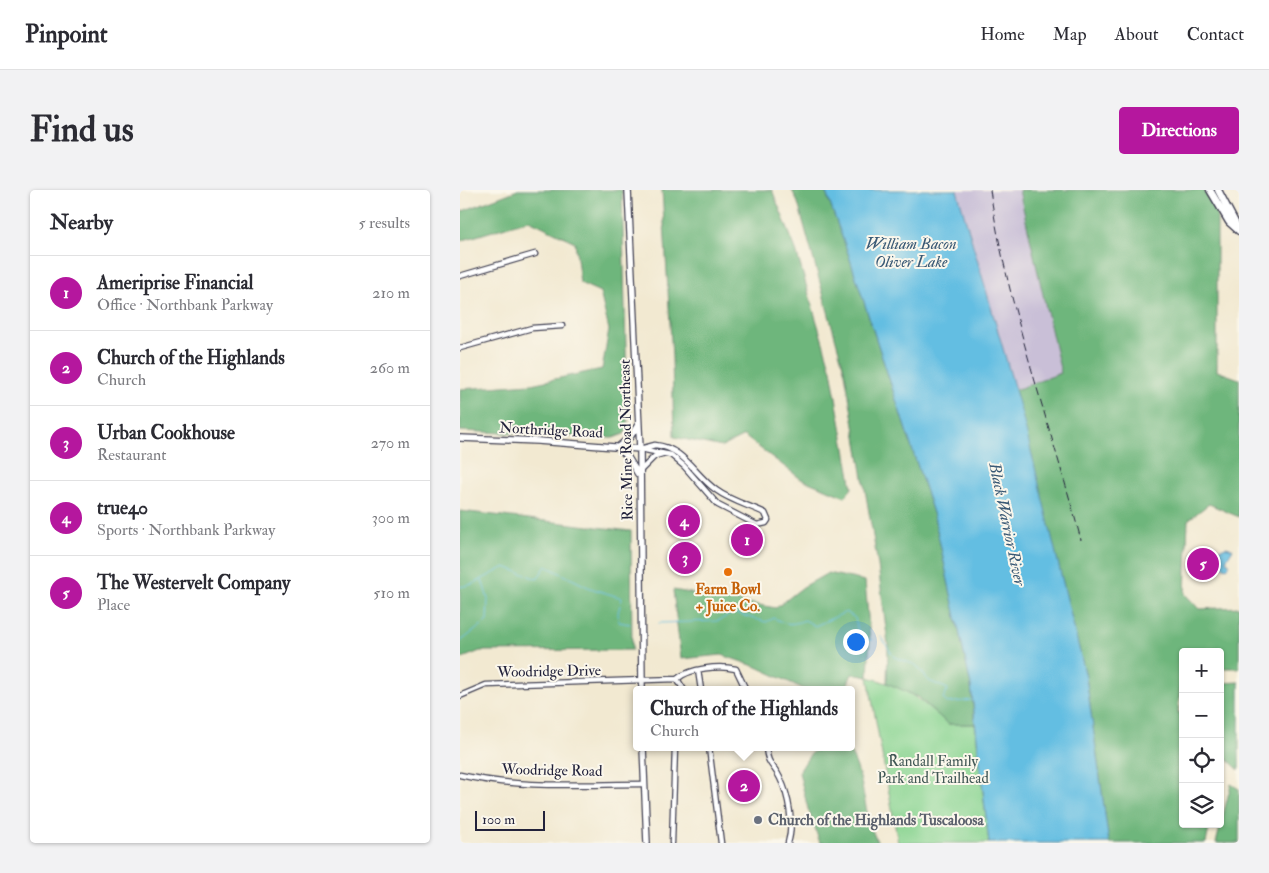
<!DOCTYPE html>
<meta charset="utf-8">
<style>
body{margin:0;font-family:"IM FELL Double Pica",serif;background:#f2f2f3;color:#2b2b33}
.controls{position:absolute;right:15px;bottom:15px;display:grid;overflow:hidden;border-radius:5px;box-shadow:0 1px 4px #0004}
.controls button{width:45px;height:45px;display:grid;place-items:center;padding:0;border:0;border-bottom:1px solid #e1e1e2;background:#fff;color:#2b2b33;font:25px sans-serif}
.scale{position:absolute;left:15px;bottom:12px;width:70px;box-sizing:border-box;padding-left:5px;border:2px solid #22223b;border-top:0;font-size:14px;line-height:18px;white-space:nowrap;color:#22223b;-webkit-text-stroke:4px #fbf7ec;paint-order:stroke}
.you{position:absolute;left:395px;top:451px;width:18px;height:18px;margin:-12px;border:4px solid #fff;border-radius:50%;background:#1a73e8;box-shadow:0 0 0 8px #1a73e833}
.badge{display:grid;place-items:center;width:32px;height:32px;border-radius:50%;background:#b5179e;color:#fff;font-size:16px;font-weight:700}
.pin{position:absolute;translate:-50% -50%;border:2px solid #fff;box-shadow:0 1px 5px #0006}
.popup{position:absolute;left:173px;top:496px;width:222px;height:65px;box-sizing:border-box;display:grid;place-content:center;border-radius:5px;background:#fff;filter:drop-shadow(0 1px 4px #0005);font-size:16px;white-space:nowrap;color:#7c7c81}
.popup b{font-size:19px;color:#2b2b33}
.popup::after{content:'';position:absolute;left:50%;top:100%;margin-left:-10px;border:10px solid transparent;border-top-color:#fff}
.list{margin:0;padding:0;list-style:none}
h2{display:flex;justify-content:space-between;align-items:center;height:65px;margin:0;padding:0 20px;font-size:21px}
h2 small{font-size:16px;font-weight:400;color:#7c7c81}
.list li{display:grid;grid-template-columns:32px 1fr auto;gap:15px;align-items:center;box-sizing:border-box;height:75px;padding:0 20px;border-top:1px solid #e1e1e2}
.list b{display:block;font-size:19px;white-space:nowrap}
.list p{margin:0;font-size:16px;white-space:nowrap;color:#7c7c81}
.list em{font-size:16px;font-style:normal;color:#7c7c81}
.icon{flex:none;width:28px;height:28px;fill:none;stroke:currentColor;stroke-width:2;stroke-linecap:round;stroke-linejoin:round}
.map{position:relative;flex:none;width:779px;height:653px;overflow:hidden;border-radius:5px}
header{display:flex;align-items:center;gap:30px;box-sizing:border-box;height:70px;padding:0 25px;background:#fff;border-bottom:1px solid #e1e1e2}
header strong{font-size:24px}
nav{display:flex;gap:28px;margin-inline-start:auto;font-size:18px}
.intro{display:flex;align-items:center;justify-content:space-between;box-sizing:border-box;height:120px;padding:0 30px}
h1{margin:0;font-size:35px}
.button{padding:12px 22px;border-radius:5px;background:#b5179e;color:#fff;font-size:18px;font-weight:700}
main{display:flex;gap:30px;padding:0 30px}
aside{flex:1;background:#fff;border-radius:5px;box-shadow:0 1px 4px #0004}
.map>svg:first-child{display:block}
</style>
<header>
<strong>Pinpoint</strong>
<nav><a>Home</a><a>Map</a><a>About</a><a>Contact</a></nav>
</header>
<div class="intro"><h1>Find us</h1><a class="button">Directions</a></div>
<main>
<aside>
<h2>Nearby<small>5 results</small></h2>
<ul class="list">
<li><span class="badge">1</span><div><b>Ameriprise Financial</b><p>Office · Northbank Parkway</p></div><em>210 m</em></li>
<li><span class="badge">2</span><div><b>Church of the Highlands</b><p>Church</p></div><em>260 m</em></li>
<li><span class="badge">3</span><div><b>Urban Cookhouse</b><p>Restaurant</p></div><em>270 m</em></li>
<li><span class="badge">4</span><div><b>true40</b><p>Sports · Northbank Parkway</p></div><em>300 m</em></li>
<li><span class="badge">5</span><div><b>The Westervelt Company</b><p>Place</p></div><em>510 m</em></li>
</ul>
</aside>
<div class="map">
<svg width="779" height="653" viewBox="0 0 779 653">
<rect width="100%" height="100%" fill="#fbf7ec"/>
<filter id="ink" filterUnits="userSpaceOnUse"><feTurbulence type="fractalNoise" baseFrequency=".02" numOctaves="2"/><feDisplacementMap in="SourceGraphic" scale="10" xChannelSelector="R" yChannelSelector="G"/><feConvolveMatrix kernelMatrix="1 2 1 2 8 2 1 2 1" color-interpolation-filters="sRGB"/></filter>
<filter id="wash" filterUnits="userSpaceOnUse"><feTurbulence type="fractalNoise" baseFrequency=".0096" numOctaves="4" result="noise"/><feDisplacementMap in="SourceGraphic" scale="20" xChannelSelector="R" yChannelSelector="G"/><feGaussianBlur stdDeviation="1.12" result="paint"/><feColorMatrix in="noise" values="0 0 0 0 0 0 0 0 0 0 0 0 0 0 0 0 0 1.4 0 .05"/><feComposite in="paint" operator="in"/></filter>
<g filter="url(#wash)">
<rect width="100%" height="100%" fill="#f2e9d1"/>
<path fill="#c9bfd7" d="M497,0H559L601,184L555,200Z"/>
<path fill="#89d491" stroke="#567b66" d="M408,487C446,498 459,508 488,534H515L529,653H438Z"/>
<path fill="#6eb67b" stroke="#486c5b" d="M58,0H162L168,238L164,244L153,248L0,241V199L71,194L142,179L149,140L140,102L120,93L115,52L69,30L0,51V22Z
M202,0H312L335,57L371,180L392,298L385,307L341,289L284,246L262,257L214,247L212,167Z
M332,0H365L388,63L474,326L511,496L515,534H488L458,507L427,493L428,454L418,375L385,183L338,13Z
M559,0H744L757,23V181L779,189V327L749,314L728,330L725,404L739,419L779,417V478H760V462H723L718,523L723,522V634H750L746,653H649L626,487L555,200L601,183Z
M0,321L171,341L172,460L20,461L0,469Z
M368,383L405,391L410,449L408,487L392,484L385,500H346L297,477L262,465L221,469L213,400L316,418L343,397Z
M779,492V580L765,567L760,589V493Z
M363,557H387C407,587 401,622 418,653H360L348,619L339,582L351,563Z
M771,594L779,599V653H756Z"/>
<path fill="#64bee2" stroke="#43708e" d="M365,0H497L562,224L626,487L649,653H529L511,496L474,326L388,63Z
M766,357L773,359L766,370L770,375L767,378L758,375L756,382H750L751,368L755,361Z"/>
<g fill="none" stroke-linecap="round" stroke-linejoin="round">
<path stroke="#64bee2" stroke-width="1" d="M0,397L13,394L45,377L77,389L86,376L130,398L162,408L158,423L159,432L170,434
M199,433L257,431L274,423L306,432L314,428C326,435 332,435 345,430L355,436L386,422L395,428L398,441L403,448L412,450
M421,447L434,467L456,475L469,491L488,499L483,508L487,513L512,510
M0,452L27,431L28,409L22,390"/>
</g>
</g>
<g filter="url(#ink)">
<g fill="none" stroke-linecap="round" stroke-linejoin="round">
<defs>
<path id="minor" d="M0,86L75,64
M0,158L72,138L102,136
M195,255C224,258 233,283 256,300C271,311 288,315 305,323L308,330L306,333L297,335L258,315L224,276L211,265L180,259Z
M180,281L195,266L202,264
M238,480L241,500
M217,489L224,500
M0,506L26,495L217,489C230,478 259,475 276,479L286,500
M249,557L261,653
M306,557C307,575 314,575 320,588C329,606 334,634 328,653
M0,585C60,599 123,594 184,594
M212,653L215,557"/>
<path id="secondary" d="M168,0L180,259L182,500
M0,248L78,251L180,259
M178,284L167,266L158,257L170,247L178,235
M183,557L187,653"/>
<path id="primary" d="M750,0L769,32L779,41
M758,0L779,40"/>
</defs>
<use href="#minor" stroke="#414052" stroke-width="7"/>
<use href="#secondary" stroke="#414052" stroke-width="8"/>
<use href="#primary" stroke="#414052" stroke-width="9"/>
<use href="#minor" stroke="#fff" stroke-width="4.5"/>
<use href="#secondary" stroke="#fff" stroke-width="5.5"/>
<use href="#primary" stroke="#fff" stroke-width="6"/>
<path stroke="#22223b" stroke-width="1" stroke-dasharray="8 4" stroke-linecap="butt" d="M530,0C548,119 590,234 621,350"/>
</g>
</g>
<circle fill="#e8710a" stroke="#fbf7ec" stroke-width="2" cx="268" cy="382" r="5"/>
<circle fill="#6b7280" stroke="#fbf7ec" stroke-width="2" cx="298" cy="630" r="5"/>
<g text-anchor="middle" stroke-width="4" stroke-linejoin="round" paint-order="stroke">
<g font-size="15" fill="#22223b" stroke="#fbf7ec">
<text transform="translate(91 240) rotate(3)" y="5">Northridge Road</text>
<text transform="translate(166 250) rotate(-91)" y="5">Rice Mine Road Northeast</text>
<text transform="translate(89 481) rotate(-1)" y="5">Woodridge Drive</text>
<text transform="translate(92 580) rotate(1)" y="5">Woodridge Road</text>
</g>
<g font-size="15" font-weight="bold" fill="#c56008" stroke="#fbf7ec">
<text x="268" y="404">Farm Bowl<tspan x="268" dy="17">+ Juice Co.</tspan></text>
</g>
<g font-size="15" fill="#415755" stroke="#fbf7ec">
<text x="473" y="576">Randall Family<tspan x="473" dy="17">Park and Trailhead</tspan></text>
</g>
<g font-size="15" font-weight="bold" fill="#5b616d" stroke="#fbf7ec" text-anchor="start">
<text x="308" y="635">Church of the Highlands Tuscaloosa</text>
</g>
<g font-size="16" font-style="italic" fill="#395975" stroke="#fbf7ec">
<text x="451" y="59">William Bacon<tspan x="451" dy="18">Oliver Lake</tspan></text>
<text transform="translate(548 334) rotate(78)" y="6">Black Warrior River</text>
</g>
</g>
</svg>
<div class="controls">
<button>+</button>
<button>−</button>
<button><svg class="icon" aria-label="locate" viewBox="0 0 24 24"><circle cx="12" cy="12" r="6"/><path d="M12 2v4M12 18v4M2 12h4M18 12h4"/></svg></button>
<button><svg class="icon" aria-label="layers" viewBox="0 0 24 24"><path d="M12 4l9 5-9 5-9-5zM3 14l9 5 9-5"/></svg></button>
</div>
<div class="scale">100 m</div>
<div class="you"></div>
<div class="pin badge" style="left:287px;top:350px">1</div>
<div class="pin badge" style="left:284px;top:596px">2</div>
<div class="popup"><b>Church of the Highlands</b>Church</div>
<div class="pin badge" style="left:225px;top:368px">3</div>
<div class="pin badge" style="left:224px;top:331px">4</div>
<div class="pin badge" style="left:743px;top:374px">5</div>
</div>
</main>
